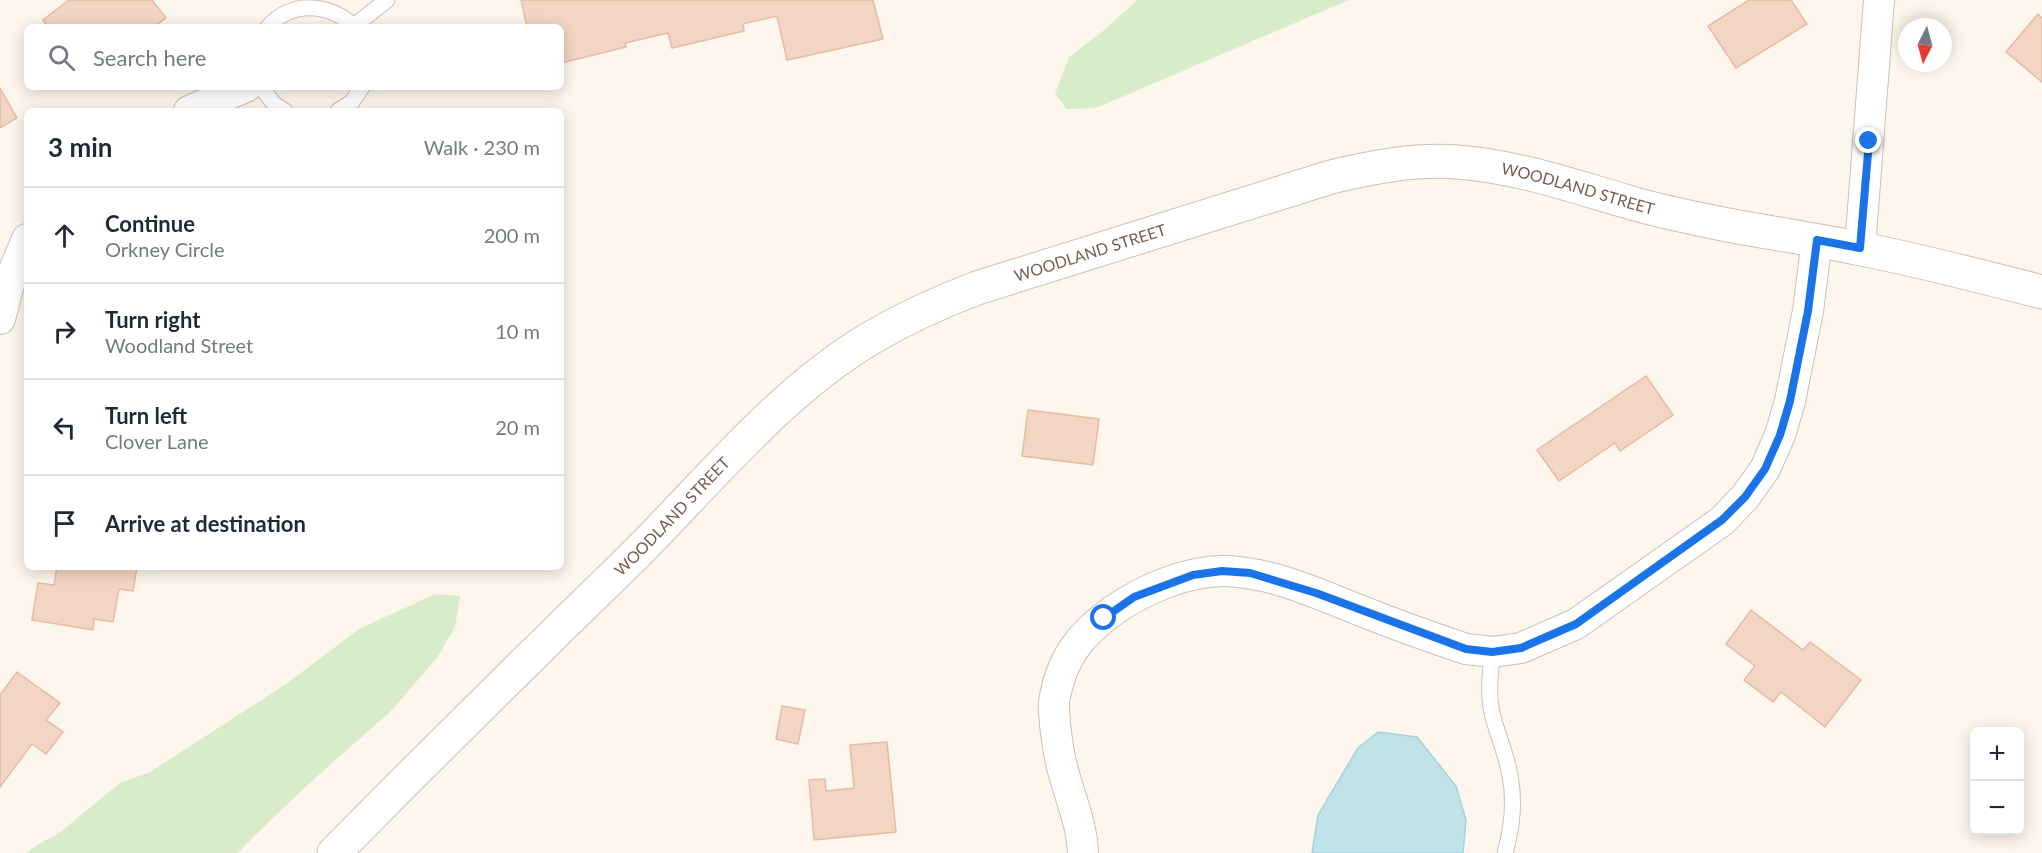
<!DOCTYPE html>
<meta charset="utf-8">
<style>
body{margin:0;font-family:Lato,sans-serif;background:#f6f6f7;color:#1f2937}
.controls{position:absolute;right:18px;bottom:18px;display:grid;overflow:hidden;border-radius:9px;box-shadow:0 3px 15px #0003}
.controls button{width:54px;height:54px;display:grid;place-items:center;padding:0;border:0;border-bottom:2px solid #e0e1e3;background:#fff;color:#1f2937;font:30px sans-serif}
.compass{position:absolute;left:1898px;top:18px;width:54px;height:54px;border-radius:50%;background:#fff;box-shadow:0 3px 15px #0003;rotate:186deg}
.stop{position:absolute;width:18px;height:18px;margin:-14px;border:4px solid #1a73e8;border-radius:50%;background:#fff}
.stop.end{background:#1a73e8;border-color:#fff;box-shadow:0 2px 6px #0008}
.list{margin:0;padding:0;list-style:none}
h2{display:flex;justify-content:space-between;align-items:center;height:78px;margin:0;padding:0 24px;font-size:26px}
h2 small{font-size:20px;font-weight:400;color:#747a83}
.list li{display:grid;grid-template-columns:39px 1fr auto;gap:18px;align-items:center;box-sizing:border-box;height:96px;padding:0 24px;border-top:2px solid #e0e1e3}
.list b{display:block;font-size:22px;white-space:nowrap}
.list p{margin:0;font-size:20px;white-space:nowrap;color:#747a83}
.list em{font-size:20px;font-style:normal;color:#747a83}
.icon{flex:none;width:33px;height:33px;fill:none;stroke:currentColor;stroke-width:2;stroke-linecap:round;stroke-linejoin:round}
.map{position:relative;flex:none;width:2042px;height:853px;overflow:hidden}
.search{position:absolute;background:#fff;box-shadow:0 3px 15px #0003;left:24px;top:24px;width:540px;height:66px;display:flex;align-items:center;gap:15px;box-sizing:border-box;padding:0 21px;border-radius:9px;color:#747a83;font-size:22px}
.panel{position:absolute;background:#fff;box-shadow:0 3px 15px #0003;left:24px;top:108px;width:540px;height:462px;border-radius:9px}
.map>svg:first-child{display:block}
</style>
<div class="map">
<svg width="2042" height="853" viewBox="0 0 2042 853">
<rect width="100%" height="100%" fill="#fdf6ec"/>
<path fill="#d8ecc9" d="M1137,0H1349L1096,108L1067,109L1055,94L1069,57L1103,31Z
M435,594L460,596L455,627L437,658L390,712L304,788L237,853H27L32,848L59,833L120,783L150,772L286,684L359,629Z"/>
<path fill="#bfe3e8" stroke="#a5d3da" stroke-width="1.5" d="M1378,732L1417,737L1456,786L1466,820L1463,853H1312L1318,815L1358,748Z"/>
<path fill="#f3d5c3" stroke="#e6bba3" stroke-width="1.5" d="M69,0H152L166,18L154,27H48L43,20Z
M521,0H873L883,39L787,60L777,16L743,24L744,31L672,48L668,33L625,43L626,47L561,63V27H527Z
M1749,0H1791L1807,24L1736,68L1708,26Z
M2038,14L2042,18V82L2006,52Z
M0,88L17,118L0,128Z
M1646,376L1673,415L1620,451L1615,443L1559,481L1537,450Z
M1028,410L1099,419L1093,465L1022,456Z
M57,567H137L133,591L119,589L113,622L94,619L93,630L32,620L38,583L54,585Z
M1751,610L1803,650L1810,642L1861,680L1825,727L1781,692L1773,702L1744,680L1755,666L1726,644Z
M17,672L60,703L46,720L63,732L46,754L32,744L0,787V695Z
M782,706L805,710L798,744L776,739Z
M887,742L896,832L814,840L809,780L825,779L826,791L854,788L850,745Z"/>
<g fill="none" stroke-linecap="round" stroke-linejoin="round">
<defs>
<path id="service" d="M354,26L387,0
M268,27C293,0 329,3 355,27
M261,87L274,104L285,111
M338,111L352,102L362,87
M1493,652C1490,671 1488,689 1491,708C1495,730 1506,752 1510,775C1515,801 1512,828 1505,853"/>
<path id="minor" d="M189,111L246,87
M1860,248L1879,0
M0,319L11,277L27,239
M1083,853C1082,825 1071,800 1064,774C1059,758 1057,741 1055,725C1055,717 1053,709 1054,702C1061,659 1079,635 1114,610C1145,589 1186,571 1224,571C1271,572 1316,593 1359,610C1394,624 1430,637 1466,649L1493,652L1521,648L1576,624L1722,521L1745,497L1765,469L1780,435L1790,401L1808,311L1817,240"/>
<g id="tertiary">
<path id="s1" d="M334,853C433,753 533,654 634,556C708,482 780,392 871,338C905,318 940,302 977,288L1331,177C1372,167 1414,159 1457,162C1514,166 1570,185 1625,201C1654,210 1683,216 1713,222C1761,232 1809,238 1856,248C1919,260 1980,276 2042,292"/>
</g>
</defs>
<use href="#service" stroke="#d1beb0" stroke-width="17"/>
<use href="#minor" stroke="#d1beb0" stroke-width="32"/>
<use href="#tertiary" stroke="#d1beb0" stroke-width="35"/>
<use href="#service" stroke="#fff" stroke-width="15"/>
<use href="#minor" stroke="#fff" stroke-width="30"/>
<use href="#tertiary" stroke="#fff" stroke-width="33"/>
</g>
<g fill="none" stroke-linecap="round" stroke-linejoin="round">
<path stroke="#1a73e8" stroke-width="8" d="M1104,618L1134,597L1193,575L1222,571L1250,573L1316,593L1466,649L1492,652L1521,648L1576,624L1722,520L1745,497L1765,469L1780,435L1790,401L1808,311L1817,240L1860,248L1869,141"/>
</g>
<g text-anchor="middle" stroke-width="6" stroke-linejoin="round" paint-order="stroke">
<g font-size="16" fill="#7a5c4d" stroke="#fffaf3">
<text dy="6" stroke="none"><textPath href="#s1" startOffset="1485">WOODLAND STREET</textPath></text>
<text dy="6" stroke="none"><textPath href="#s1" startOffset="981">WOODLAND STREET</textPath></text>
<text dy="6" stroke="none"><textPath href="#s1" startOffset="477">WOODLAND STREET</textPath></text>
</g>
</g>
</svg>
<div class="controls">
<button>+</button>
<button>−</button>
</div>
<svg class="compass" viewBox="-18 -18 36 36"><path d="M0-13l5 13h-10z" fill="#e53935"/><path d="M0 13l5-13h-10z" fill="#747a83"/></svg>
<div class="stop" style="left:1104px;top:618px"></div>
<div class="stop end" style="left:1869px;top:141px"></div>
<div class="search"><svg class="icon" aria-label="search" viewBox="0 0 24 24"><circle cx="10" cy="10" r="6"/><path d="M15 15l6 6"/></svg>Search here</div>
<section class="panel">
<h2>3 min<small>Walk · 230 m</small></h2>
<ul class="list">
<li><svg class="icon" aria-label="ahead" viewBox="0 0 24 24"><path d="M12 20V5M6 11l6-6 6 6"/></svg><div><b>Continue</b><p>Orkney Circle</p></div><em>200 m</em></li>
<li><svg class="icon" aria-label="right" viewBox="0 0 24 24"><path d="M7 20v-9h11M14 6l5 5-5 5"/></svg><div><b>Turn right</b><p>Woodland Street</p></div><em>10 m</em></li>
<li><svg class="icon" aria-label="left" viewBox="0 0 24 24"><path d="M17 20v-9H6M10 6l-5 5 5 5"/></svg><div><b>Turn left</b><p>Clover Lane</p></div><em>20 m</em></li>
<li><svg class="icon" aria-label="arrive" viewBox="0 0 24 24"><path d="M6 21V4h12l-3 4 3 4H6"/></svg><div><b>Arrive at destination</b></div></li>
</ul>
</section>
</div>
